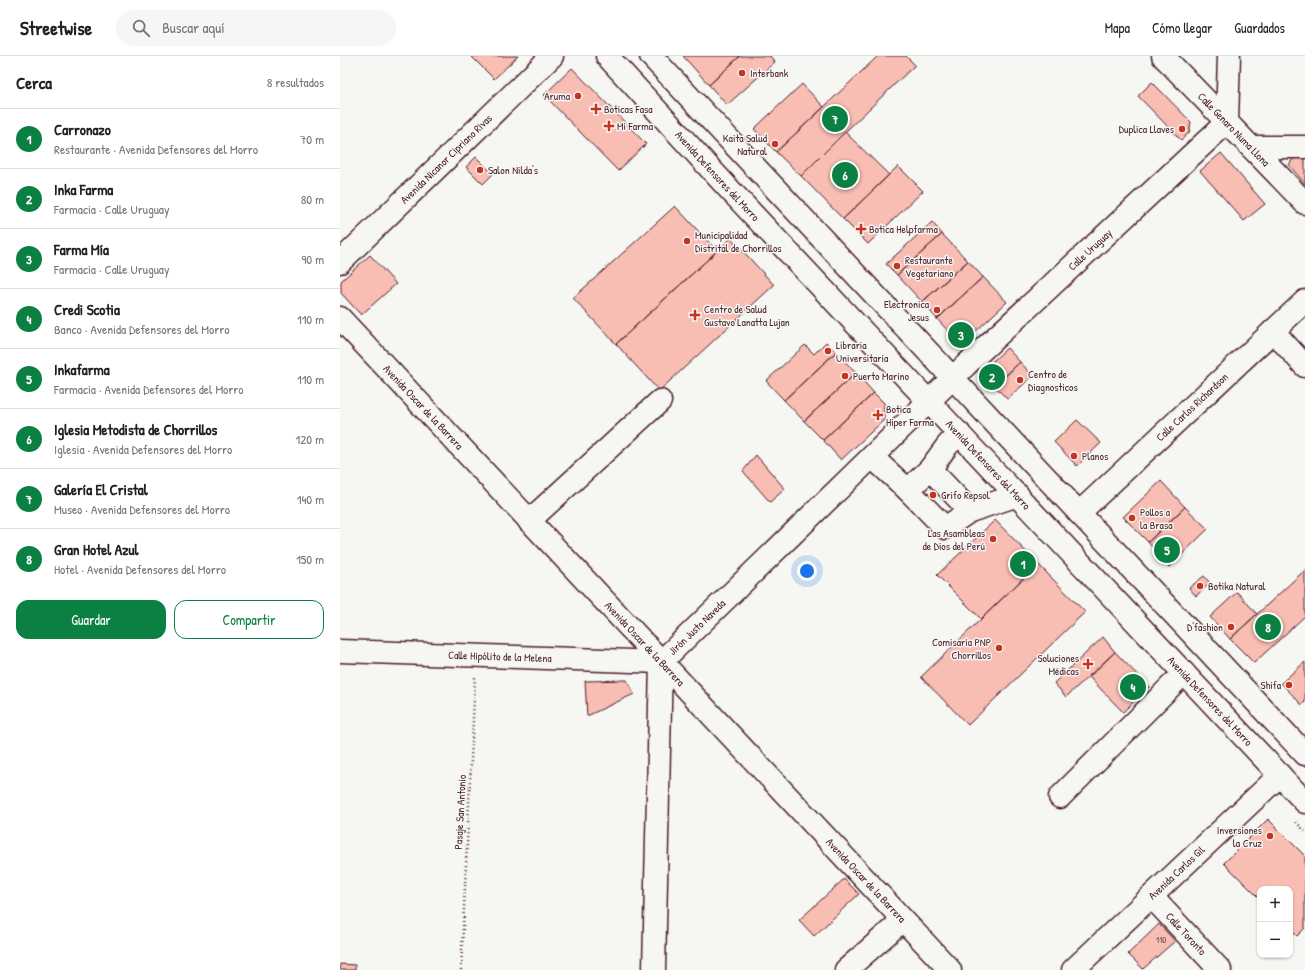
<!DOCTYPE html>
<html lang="es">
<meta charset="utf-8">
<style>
:root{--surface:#fff;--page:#f6f6f6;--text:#222;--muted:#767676;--line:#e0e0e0;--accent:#0b8043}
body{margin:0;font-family:"Patrick Hand",sans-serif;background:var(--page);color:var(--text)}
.controls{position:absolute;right:12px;bottom:12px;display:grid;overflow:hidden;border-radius:8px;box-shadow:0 1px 3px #0004}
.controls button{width:36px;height:36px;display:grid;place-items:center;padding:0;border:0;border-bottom:1px solid var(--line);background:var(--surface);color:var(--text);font:20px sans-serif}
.you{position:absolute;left:467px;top:515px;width:14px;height:14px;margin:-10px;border:3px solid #fff;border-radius:50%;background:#1a73e8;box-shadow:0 0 0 6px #1a73e833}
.badge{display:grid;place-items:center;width:26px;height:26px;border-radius:50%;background:var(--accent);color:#fff;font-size:13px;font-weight:700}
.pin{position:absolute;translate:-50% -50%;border:2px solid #fff;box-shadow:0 1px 4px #0006}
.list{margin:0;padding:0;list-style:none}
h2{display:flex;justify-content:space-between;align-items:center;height:52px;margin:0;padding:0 16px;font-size:17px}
h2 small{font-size:13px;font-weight:400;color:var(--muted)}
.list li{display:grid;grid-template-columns:26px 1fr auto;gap:12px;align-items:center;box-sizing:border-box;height:60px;padding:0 16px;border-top:1px solid var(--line)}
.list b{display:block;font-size:15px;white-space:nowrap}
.list p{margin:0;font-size:13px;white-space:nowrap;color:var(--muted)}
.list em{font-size:13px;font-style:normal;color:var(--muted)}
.actions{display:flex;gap:8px;padding:12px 16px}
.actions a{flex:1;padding:9px 0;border:1px solid var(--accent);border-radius:12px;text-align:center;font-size:14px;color:var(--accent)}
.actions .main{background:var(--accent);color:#fff}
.icon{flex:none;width:22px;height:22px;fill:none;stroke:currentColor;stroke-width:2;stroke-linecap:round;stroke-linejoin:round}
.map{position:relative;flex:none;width:965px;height:914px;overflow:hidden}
header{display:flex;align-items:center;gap:24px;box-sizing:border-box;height:56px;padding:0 20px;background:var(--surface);border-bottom:1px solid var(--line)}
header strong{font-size:19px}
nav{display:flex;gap:22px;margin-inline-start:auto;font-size:14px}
.search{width:280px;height:36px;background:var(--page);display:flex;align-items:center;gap:10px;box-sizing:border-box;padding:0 14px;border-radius:22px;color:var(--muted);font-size:15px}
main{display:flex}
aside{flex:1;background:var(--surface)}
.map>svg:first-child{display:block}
.building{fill:#f8bdb3;stroke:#4a1f2b}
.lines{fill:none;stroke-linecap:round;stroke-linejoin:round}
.minor-casing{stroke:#4a1f2b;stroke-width:25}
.major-casing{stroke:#4a1f2b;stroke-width:25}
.path{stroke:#4a1f2b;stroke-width:2.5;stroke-dasharray:1 3;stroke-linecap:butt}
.minor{stroke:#f6f6f2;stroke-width:22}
.major{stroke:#f6f6f2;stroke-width:22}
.poi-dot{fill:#c8321e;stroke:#f6f6f2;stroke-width:1.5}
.labels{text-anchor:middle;stroke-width:3;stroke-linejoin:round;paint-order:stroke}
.number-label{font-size:9px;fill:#76464d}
.poi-label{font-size:11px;fill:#4a1f2b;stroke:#f6f6f2;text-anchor:start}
.street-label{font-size:11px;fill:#4a1f2b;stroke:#f6f6f2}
</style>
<header>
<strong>Streetwise</strong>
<div class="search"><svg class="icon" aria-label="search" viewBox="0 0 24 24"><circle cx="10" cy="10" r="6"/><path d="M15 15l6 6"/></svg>Buscar aquí</div>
<nav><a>Mapa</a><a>Cómo llegar</a><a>Guardados</a></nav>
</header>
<main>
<aside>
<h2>Cerca<small>8 resultados</small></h2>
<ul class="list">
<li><span class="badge">1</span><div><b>Carronazo</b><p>Restaurante · Avenida Defensores del Morro</p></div><em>70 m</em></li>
<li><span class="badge">2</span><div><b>Inka Farma</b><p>Farmacia · Calle Uruguay</p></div><em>80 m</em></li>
<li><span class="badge">3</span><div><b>Farma Mía</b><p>Farmacia · Calle Uruguay</p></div><em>90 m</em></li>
<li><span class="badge">4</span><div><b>Credi Scotia</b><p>Banco · Avenida Defensores del Morro</p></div><em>110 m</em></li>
<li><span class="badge">5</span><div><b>Inkafarma</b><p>Farmacia · Avenida Defensores del Morro</p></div><em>110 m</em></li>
<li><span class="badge">6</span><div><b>Iglesia Metodista de Chorrillos</b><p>Iglesia · Avenida Defensores del Morro</p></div><em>120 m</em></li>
<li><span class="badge">7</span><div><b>Galería El Cristal</b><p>Museo · Avenida Defensores del Morro</p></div><em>140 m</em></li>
<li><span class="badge">8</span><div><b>Gran Hotel Azul</b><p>Hotel · Avenida Defensores del Morro</p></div><em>150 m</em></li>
</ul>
<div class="actions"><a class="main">Guardar</a><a>Compartir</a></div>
</aside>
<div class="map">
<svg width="965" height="914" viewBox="0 0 965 914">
<rect width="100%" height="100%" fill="#f6f6f2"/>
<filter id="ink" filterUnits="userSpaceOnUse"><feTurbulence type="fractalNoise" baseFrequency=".025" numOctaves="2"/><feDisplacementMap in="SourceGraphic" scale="8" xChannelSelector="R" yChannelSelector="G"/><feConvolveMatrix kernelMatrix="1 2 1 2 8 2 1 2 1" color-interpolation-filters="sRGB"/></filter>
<g filter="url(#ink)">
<path class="building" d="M131,0h47l-24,23z
M343,0h57l-31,29z
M400,0h30l5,6 -48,43 -18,-20z
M538,0h28l9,9 -70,67 -44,44 -25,-24z
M232,12l74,76 -28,27 -74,-76z
M812,26l39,40 -2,11 -8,7 -43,-44z
M462,28l22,23 -48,45 -22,-23z
M505,76l44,43 -46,44 -42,-43z
M881,97l44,51 -21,17 -44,-50z
M956,98h9v30l-16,-19z
M136,101l17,17 -10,10 -17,-17z
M558,110l25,25 -55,53 -25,-25z
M335,150l42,45 -101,93 -43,-46z
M592,166l10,12 -45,41 -11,-11z
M602,178l26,27 -46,41 -25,-27z
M391,182l43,47 -115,106 -43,-47z
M30,199l26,29 -35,31 -20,-22v-12z
M628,205l15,16 -46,42 -15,-17z
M643,221l24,25 -46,43 -24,-26z
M486,286l10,10 -52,48 -18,-19 39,-36 9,9z
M667,292l13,14 -25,24 -13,-15z
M496,296l20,21 -52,48 -20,-21z
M680,306l13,14 -26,23 -12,-13z
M516,317l18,20 -51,47 -19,-19z
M534,337l10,10v17l-43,40 -18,-20z
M737,364l24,23 -24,23 -23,-24z
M416,399l29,34 -15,13 -27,-31z
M821,425l24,26 -37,35 -25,-25z
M845,451l23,22 -39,38 -21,-25z
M655,464l43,44 -57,55 -44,-44z
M698,508l47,48 -117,113 -47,-48z
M965,514v46l-51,47 -24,-24z
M864,520l6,7 -14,13 -7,-8z
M897,536l20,22 -27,25 -20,-22z
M763,581l12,15 -49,45 -12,-14z
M775,596l34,35 -26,25 -34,-35z
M965,606v40l-3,3 -21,-22z
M287,624l7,14 -47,22 -2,-35z
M928,763l37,37v72l-8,8 -7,-7v-40h-30v10l-36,-36z
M504,823l15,15 -45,42 -15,-16z
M819,868l16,17 -32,28 -15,-15z
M0,908l15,1v5h-15z"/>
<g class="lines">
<g class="minor-casing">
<g id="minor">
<path id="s1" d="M823,0l142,147"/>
<path d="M911,91h54"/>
<path id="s2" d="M0,206l212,-206"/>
<path id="s3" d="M0,262l610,652"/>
<path d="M933,275l32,35"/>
<path d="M532,401l36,33 37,38 25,-17 48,-16"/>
<path d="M590,413l40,42"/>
<path d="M568,434l22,-21 17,-23 12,-13"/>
<path id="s4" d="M739,457l226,-212"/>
<path d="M189,465l131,-120"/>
<path id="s5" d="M0,595l321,11"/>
<path d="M720,741l124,-124"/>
<path id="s6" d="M812,841l68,73"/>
<path id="s7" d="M314,914l7,-308 305,-297 261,-243 2,-66"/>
<path d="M506,914l57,-50"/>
<path id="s8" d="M733,914l207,-195"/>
</g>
</g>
<g class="major-casing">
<g id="major">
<path id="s9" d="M267,0l122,133 576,613"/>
<path d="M311,0l654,698"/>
</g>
</g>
<path class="path" d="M956,766l9,9
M121,914l14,-293"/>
<use href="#minor" class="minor"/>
<use href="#major" class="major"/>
</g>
</g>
<g class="poi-dot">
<circle cx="402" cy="17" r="4"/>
<circle cx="238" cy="40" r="4"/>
<path d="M254 47h4v4h4v4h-4v4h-4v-4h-4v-4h4z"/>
<path d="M267 64h4v4h4v4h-4v4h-4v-4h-4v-4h4z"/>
<circle cx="842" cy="73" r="4"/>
<circle cx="435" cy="88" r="4"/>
<circle cx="140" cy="114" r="4"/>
<path d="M519 167h4v4h4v4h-4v4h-4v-4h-4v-4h4z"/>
<circle cx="347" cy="185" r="4"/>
<circle cx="557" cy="210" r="4"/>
<circle cx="597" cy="254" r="4"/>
<path d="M353 253h4v4h4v4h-4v4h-4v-4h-4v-4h4z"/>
<circle cx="488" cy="295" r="4"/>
<circle cx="505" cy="320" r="4"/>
<circle cx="680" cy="324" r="4"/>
<path d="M536 353h4v4h4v4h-4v4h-4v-4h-4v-4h4z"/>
<circle cx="734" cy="400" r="4"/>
<circle cx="593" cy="439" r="4"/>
<circle cx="792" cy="462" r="4"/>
<circle cx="653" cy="483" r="4"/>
<circle cx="860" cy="530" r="4"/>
<circle cx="891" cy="571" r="4"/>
<circle cx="659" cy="592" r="4"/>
<path d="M746 602h4v4h4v4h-4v4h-4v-4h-4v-4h4z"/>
<circle cx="949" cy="629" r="4"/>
<circle cx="930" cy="780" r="4"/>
</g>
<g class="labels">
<g class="number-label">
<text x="821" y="887">110</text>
</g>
<g class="poi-label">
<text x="410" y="21">Interbank</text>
<text x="230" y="44" text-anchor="end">Aruma</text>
<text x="264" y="57">Boticas Fasa</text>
<text x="277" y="74">Mi Farma</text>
<text x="834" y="77" text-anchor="end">Duplica Llaves</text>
<text x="427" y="86" text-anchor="end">Kaita Salud<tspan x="427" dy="13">Natural</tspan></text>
<text x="148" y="118">Salon Nilda's</text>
<text x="529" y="177">Botica Helpfarma</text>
<text x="355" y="183">Municipalidad<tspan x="355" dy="13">Distrital de Chorrillos</tspan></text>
<text x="565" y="208">Restaurante<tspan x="565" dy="13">Vegetariano</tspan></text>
<text x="589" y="252" text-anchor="end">Electronica<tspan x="589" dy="13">Jesus</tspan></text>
<text x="364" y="257">Centro de Salud<tspan x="364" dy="13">Gustavo Lanatta Lujan</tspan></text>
<text x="496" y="293">Libraria<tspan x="496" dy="13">Universitaria</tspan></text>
<text x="688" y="322">Centro de<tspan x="688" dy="13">Diagnosticos</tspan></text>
<text x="513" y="324">Puerto Marino</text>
<text x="546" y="357">Botica<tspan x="546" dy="13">Hiper Farma</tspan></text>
<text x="742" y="404">Planos</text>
<text x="601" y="443">Grifo Repsol</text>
<text x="800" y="460">Pollos a<tspan x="800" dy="13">la Brasa</tspan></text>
<text x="645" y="481" text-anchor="end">Las Asambleas<tspan x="645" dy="13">de Dios del Perú</tspan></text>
<text x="868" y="534">Botika Natural</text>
<text x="883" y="575" text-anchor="end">D'fashion</text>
<text x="651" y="590" text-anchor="end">Comisaría PNP<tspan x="651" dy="13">Chorrillos</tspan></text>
<text x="739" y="606" text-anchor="end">Soluciones<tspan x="739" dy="13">Médicas</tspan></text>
<text x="941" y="633" text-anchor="end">Shifa</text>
<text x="922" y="778" text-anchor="end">Inversiones<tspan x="922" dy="13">la Cruz</tspan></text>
</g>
<g class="street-label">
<text dy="4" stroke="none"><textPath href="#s1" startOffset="102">Calle Genaro Numa Llona</textPath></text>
<text dy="4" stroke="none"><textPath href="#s2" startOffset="148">Avenida Nicanor Cipriano Rivas</textPath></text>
<text dy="4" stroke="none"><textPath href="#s9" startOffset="163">Avenida Defensores del Morro</textPath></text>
<text dy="4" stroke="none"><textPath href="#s7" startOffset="903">Calle Uruguay</textPath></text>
<text dy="4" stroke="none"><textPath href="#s3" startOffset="122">Avenida Oscar de la Barrera</textPath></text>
<text dy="4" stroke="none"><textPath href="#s4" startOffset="155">Calle Carlos Richardson</textPath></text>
<text dy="4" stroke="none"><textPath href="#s9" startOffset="559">Avenida Defensores del Morro</textPath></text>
<text dy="4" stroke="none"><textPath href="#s7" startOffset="358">Jirón Justo Naveda</textPath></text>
<text dy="4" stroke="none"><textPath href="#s3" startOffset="446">Avenida Oscar de la Barrera</textPath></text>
<text dy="4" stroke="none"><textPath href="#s5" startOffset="160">Calle Hipólito de la Melena</textPath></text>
<text dy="4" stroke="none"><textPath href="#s9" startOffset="883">Avenida Defensores del Morro</textPath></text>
<text transform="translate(120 756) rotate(-87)" y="4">Pasaje San Antonio</text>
<text dy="4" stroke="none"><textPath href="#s8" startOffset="142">Avenida Carlos Gil</textPath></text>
<text dy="4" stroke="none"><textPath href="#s3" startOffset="770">Avenida Oscar de la Barrera</textPath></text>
<text dy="4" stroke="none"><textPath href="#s6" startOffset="50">Calle Toronto</textPath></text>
</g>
</g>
</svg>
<div class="controls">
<button>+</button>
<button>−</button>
</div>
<div class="you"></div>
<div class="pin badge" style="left:683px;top:508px">1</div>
<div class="pin badge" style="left:652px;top:321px">2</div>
<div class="pin badge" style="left:621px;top:279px">3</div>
<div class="pin badge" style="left:793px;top:631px">4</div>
<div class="pin badge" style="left:827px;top:494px">5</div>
<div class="pin badge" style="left:505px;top:119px">6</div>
<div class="pin badge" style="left:495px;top:63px">7</div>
<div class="pin badge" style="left:928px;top:571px">8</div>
</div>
</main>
